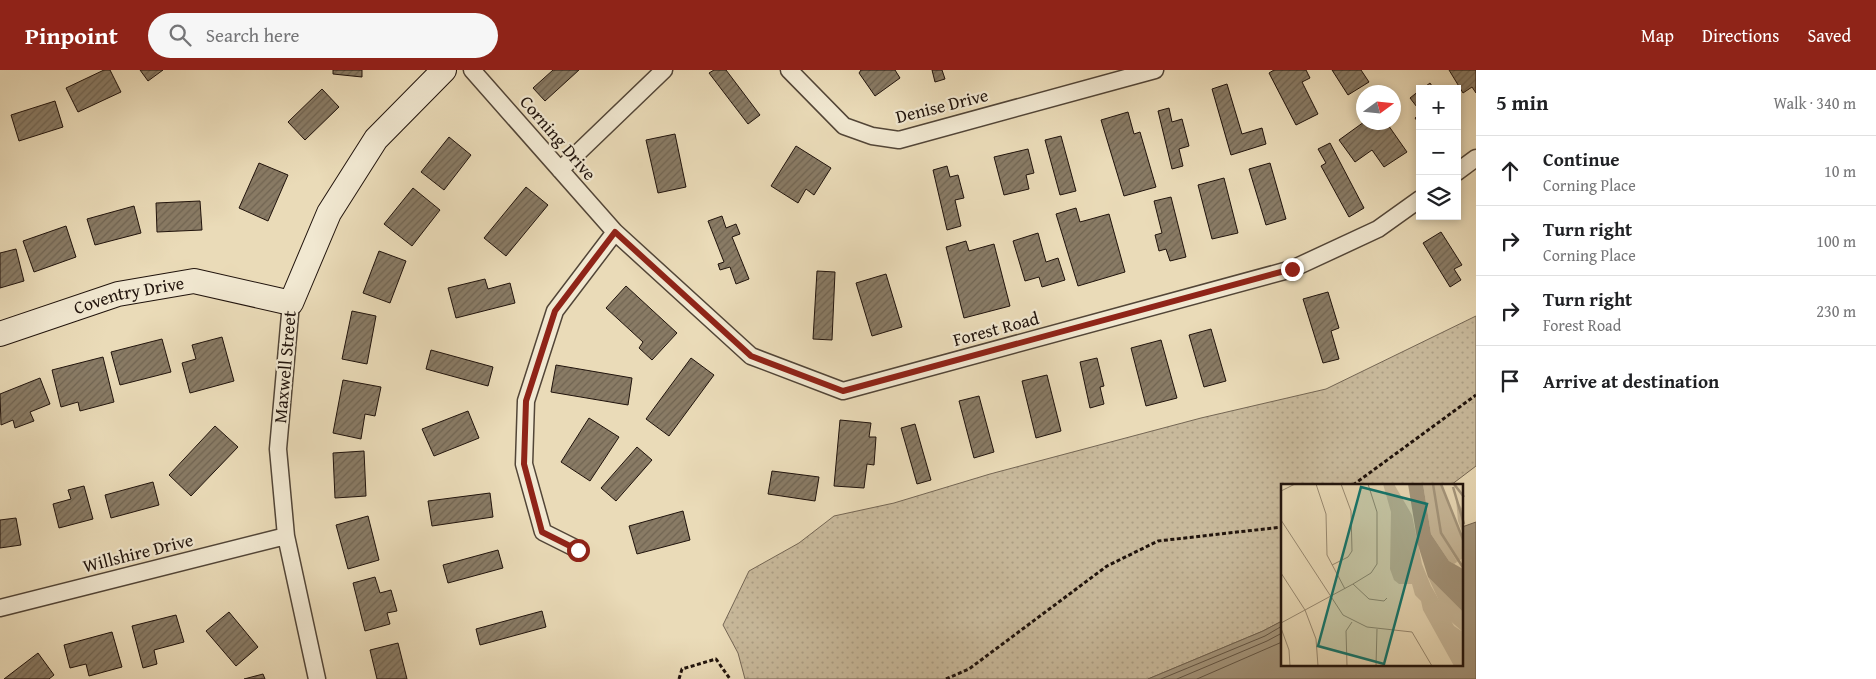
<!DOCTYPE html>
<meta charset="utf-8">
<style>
:root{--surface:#fff;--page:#f6f6f6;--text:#202124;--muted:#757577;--line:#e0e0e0;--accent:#8f2418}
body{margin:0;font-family:"Gentium Book Plus",serif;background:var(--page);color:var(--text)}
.controls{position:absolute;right:15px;top:15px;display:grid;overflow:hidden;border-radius:0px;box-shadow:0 2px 8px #0003}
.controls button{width:45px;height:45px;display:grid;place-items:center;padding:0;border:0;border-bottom:1px solid var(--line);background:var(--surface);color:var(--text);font:25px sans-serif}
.compass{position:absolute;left:1356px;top:15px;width:45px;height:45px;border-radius:50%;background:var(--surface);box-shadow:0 2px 8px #0003;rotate:75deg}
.stop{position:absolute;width:15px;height:15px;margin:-11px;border:4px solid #8f2418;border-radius:50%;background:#fff}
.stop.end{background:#8f2418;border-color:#fff;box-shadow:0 1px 5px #0008}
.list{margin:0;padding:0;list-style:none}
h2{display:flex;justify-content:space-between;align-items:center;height:65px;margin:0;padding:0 20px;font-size:21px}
h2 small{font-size:16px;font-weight:400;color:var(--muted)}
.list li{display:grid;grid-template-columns:32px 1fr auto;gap:15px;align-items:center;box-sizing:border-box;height:70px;padding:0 20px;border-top:1px solid var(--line)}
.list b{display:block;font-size:19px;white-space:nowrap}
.list p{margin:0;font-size:16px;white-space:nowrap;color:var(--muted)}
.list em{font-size:16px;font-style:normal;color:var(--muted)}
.icon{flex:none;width:28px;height:28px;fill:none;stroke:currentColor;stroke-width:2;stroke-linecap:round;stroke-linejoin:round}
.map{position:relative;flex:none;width:1476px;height:609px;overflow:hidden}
header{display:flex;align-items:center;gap:30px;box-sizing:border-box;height:70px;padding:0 25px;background:var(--accent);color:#fff}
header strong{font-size:24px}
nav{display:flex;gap:28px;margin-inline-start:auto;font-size:18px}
.search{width:350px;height:45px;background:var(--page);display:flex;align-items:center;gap:12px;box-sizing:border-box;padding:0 18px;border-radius:28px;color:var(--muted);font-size:19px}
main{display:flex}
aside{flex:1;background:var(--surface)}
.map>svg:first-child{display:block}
.grass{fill:url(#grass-dots);stroke:#746654}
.water{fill:#a5977e;stroke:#706250}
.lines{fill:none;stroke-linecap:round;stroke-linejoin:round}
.shore{stroke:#625545;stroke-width:1}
.building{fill:url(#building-hatch);stroke:#20130c}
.street-casing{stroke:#524537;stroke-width:19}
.secondary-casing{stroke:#20130c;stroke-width:26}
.path{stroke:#20130c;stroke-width:3;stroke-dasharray:4 2.5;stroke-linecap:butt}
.street{stroke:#f1e8d1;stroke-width:16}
.secondary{stroke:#f1e8d1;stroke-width:24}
.route{stroke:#8f2418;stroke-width:6}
.labels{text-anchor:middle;stroke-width:4.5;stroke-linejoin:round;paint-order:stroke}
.street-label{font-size:18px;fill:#20130c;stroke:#f1e8d1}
.inset-river{fill:none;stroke:#a5977e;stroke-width:2.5}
.inset-road{fill:none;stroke:#998b73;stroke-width:1}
.view{fill:#0f766e;fill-opacity:0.15;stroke:#0f766e;stroke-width:2.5}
.inset-edge{fill:none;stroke:#20130c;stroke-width:2.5}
</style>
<header>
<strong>Pinpoint</strong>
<div class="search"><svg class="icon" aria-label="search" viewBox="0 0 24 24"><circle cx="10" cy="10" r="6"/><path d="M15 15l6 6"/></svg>Search here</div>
<nav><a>Map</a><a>Directions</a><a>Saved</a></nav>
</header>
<main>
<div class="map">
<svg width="1476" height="609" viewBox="0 0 1476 609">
<defs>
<pattern id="grass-dots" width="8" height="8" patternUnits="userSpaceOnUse" patternTransform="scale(1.25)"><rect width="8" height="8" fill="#c8b99b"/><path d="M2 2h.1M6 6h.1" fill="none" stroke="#ac9e84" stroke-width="1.8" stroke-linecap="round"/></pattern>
<pattern id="building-hatch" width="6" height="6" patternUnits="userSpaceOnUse" patternTransform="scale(1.25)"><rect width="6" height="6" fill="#897b65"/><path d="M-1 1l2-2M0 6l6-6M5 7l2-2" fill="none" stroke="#706452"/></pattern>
</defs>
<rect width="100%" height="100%" fill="#eadbb8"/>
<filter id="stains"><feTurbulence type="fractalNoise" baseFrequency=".004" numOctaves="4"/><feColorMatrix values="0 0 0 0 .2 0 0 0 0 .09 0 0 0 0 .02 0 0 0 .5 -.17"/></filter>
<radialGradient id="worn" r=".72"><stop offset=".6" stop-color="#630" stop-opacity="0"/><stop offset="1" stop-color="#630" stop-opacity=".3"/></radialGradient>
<path class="grass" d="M1476,246v150l-25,19h-169v136l-19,10 -115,48h-403l-7,-26 -15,-28 26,-54 50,-28 35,-27 60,-13 96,-29 211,-56 125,-29z"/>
<path class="water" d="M1476,452v157h-328l115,-48 19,-10v44h180v-138z"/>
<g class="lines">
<path class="shore" d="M1161,609l104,-43 17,-10
M1177,609l90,-38 15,-8
M1197,609l85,-37"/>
</g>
<path class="building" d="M104,0h6l11,22 -43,20 -12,-24z
M140,0h23l-15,11z
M333,0h29v7l-29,-3z
M553,0h26l-34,31 -12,-13z
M714,0h12l34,45 -12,9 -39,-51z
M861,0h34l5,8 -25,18 -16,-23z
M932,0h10l3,9 -10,3z
M1274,0h32l4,8 -8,4 16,32 -22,11 -27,-52z
M1332,0h29l8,12 -21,13z
M1449,0h27v23l-4,-6 -9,6z
M1430,13l4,6h-12z
M1227,14l15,50 20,-6 4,16 -35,11 -19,-66z
M322,19l17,18 -34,33 -17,-18z
M1420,20v21l-10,-13z
M55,31l8,26 -44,14 -8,-26z
M1169,38l3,14 10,-3 7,27 -10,3 4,17 -11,3 -14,-58z
M1128,42l6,22 6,-2 16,55 -32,9 -23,-76z
M1420,44v11l-5,-7z
M1386,52l21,30 -23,15 -12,-17 -17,12 -16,-22 25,-18z
M675,64l11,53 -28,6 -12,-53z
M1061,66l15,55 -16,4 -15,-55z
M449,67l22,18 -27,35 -23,-18z
M1330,73l34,65 -15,9 -28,-51 5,-3 -8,-14z
M796,76l35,22 -17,27 -8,-6 -8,14 -27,-17z
M1028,79l6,24 -8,2 3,14 -25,6 -10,-38z
M259,93l29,12 -20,46 -29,-13z
M1270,93l16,56 -20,6 -17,-56z
M947,96l3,11 8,-2 6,23 -9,2 6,26 -14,4 -14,-60z
M1224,108l14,55 -26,6 -14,-54z
M526,117l22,18 -42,51 -22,-18z
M413,118l27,22 -28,36 -28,-22z
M1171,127l15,60 -16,4 -4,-12 -7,2 -4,-16 7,-2 -8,-32z
M200,131l2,29 -45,2 -1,-29z
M134,136l7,27 -46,12 -8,-26z
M1076,138l4,14 29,-8 16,58 -47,14 -22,-72z
M722,146l4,12 10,-4 4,10 -8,3 17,42 -13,5 -6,-17 -10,3 -2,-6 6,-2 -16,-41z
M66,156l10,31 -42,15 -11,-31z
M1441,162l21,33 -8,4 7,11 -11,7 -27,-44z
M1038,163l8,29 12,-4 7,22 -23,7 -3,-10 -14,4 -12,-40z
M966,171l3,10 25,-7 16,62 -46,12 -18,-71z
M16,179l8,32 -24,7v-35z
M379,181l27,10 -16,42 -27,-10z
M817,201l18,1 -3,68 -19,-1z
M886,204l16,53 -30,9 -16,-53z
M485,209l3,10 22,-6 5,20 -59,15 -8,-30z
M626,216l51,47 -25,27 -13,-12 4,-6 -37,-34z
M1328,222l11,36 -8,3 8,28 -16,4 -20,-64z
M352,241l24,5 -9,48 -25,-5z
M1211,259l15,52 -22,6 -15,-52z
M222,267l12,44 -44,12 -8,-30 14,-4 -4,-14z
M162,269l9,33 -51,13 -9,-33z
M1161,270l16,58 -31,8 -15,-58z
M431,280l62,17 -5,19 -62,-17z
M103,287l11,45 -34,9 -2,-9 -17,5 -9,-37z
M691,288l23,17 -45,61 -23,-17z
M1097,288l7,28 -4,1 4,17 -14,4 -10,-46z
M556,295l76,13 -4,27 -77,-13z
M1047,305l14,56 -25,7 -14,-57z
M40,308l10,26 -20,8 4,9 -19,7 -2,-8 -12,5 -1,-31z
M343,310l38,7 -6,29 -10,-2 -4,25 -28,-6z
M979,326l15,56 -20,6 -15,-57z
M468,341l11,27 -45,18 -12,-27z
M589,348l30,19 -29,44 -29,-19z
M840,350l31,3 -2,14h7l-2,28 -7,-1 -3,24 -30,-2z
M915,354l16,56 -14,4 -16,-56z
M215,356l23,21 -47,49 -22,-21z
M637,377l15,13 -36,41 -15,-13z
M364,381l2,45 -31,2 -2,-45z
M772,401l47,6 -4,24 -47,-7z
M153,412l6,23 -48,13 -6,-23z
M84,416l9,33 -34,9 -6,-24 18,-5 -3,-9z
M490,423l3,24 -61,9 -4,-25z
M683,441l7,29 -53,14 -8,-28z
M368,446l11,44 -31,9 -12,-44z
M16,448l5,27 -21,3v-28z
M498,480l5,18 -55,15 -5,-18z
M375,507l5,16 11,-3 6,21 -10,2 3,11 -25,7 -12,-48z
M542,541l4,16 -66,18 -4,-16z
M229,542l29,35 -22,19 -30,-35z
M176,545l8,27 -30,8 3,14 -14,4 -11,-42z
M112,562l10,35 -33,9 -3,-12 -16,4 -6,-23z
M398,573l9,36h-30l-7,-29z
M38,583l16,22 -5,4h-45z
M263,604l2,5h-21z"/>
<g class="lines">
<g class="street-casing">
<path id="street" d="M472,0l143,162 136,124 92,35 449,-122 86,-40 42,-30
M789,0l55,56 28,10 27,4 256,-70
M560,100l104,-100
M1457,102l19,-14
M291,233l-13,146 8,87 31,143
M579,480l-36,-18 -19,-68 2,-63 29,-90 60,-79
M0,538l286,-72"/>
</g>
<g class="secondary-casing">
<g id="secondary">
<path id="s1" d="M0,264l118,-40 76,-13 97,22 38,-90 47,-74 68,-69"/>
</g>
</g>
<path class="path" d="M1353,415l123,-90
M679,609l3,-10 34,-10 14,20
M946,609l23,-10 138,-103 51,-25 124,-14"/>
<use href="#street" class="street"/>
<use href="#secondary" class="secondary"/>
</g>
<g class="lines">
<path class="route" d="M578,480l-36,-18 -18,-68 2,-63 29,-90 60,-79 136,124 92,35 449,-122"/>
</g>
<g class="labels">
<g class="street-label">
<text transform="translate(942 36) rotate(-14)" y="6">Denise Drive</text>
<text transform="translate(558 68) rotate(49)" y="6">Corning Drive</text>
<text dy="6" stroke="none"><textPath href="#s1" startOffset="135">Coventry Drive</textPath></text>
<text transform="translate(996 259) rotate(-15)" y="6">Forest Road</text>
<text transform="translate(285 297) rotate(-85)" y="6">Maxwell Street</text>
<text transform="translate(138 483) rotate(-14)" y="6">Willshire Drive</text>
</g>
</g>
<g transform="translate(1281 414)">
<rect width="182" height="182" fill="#eadbb8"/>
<path d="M102,0h11l18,31 10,49 9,22 23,40 9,6v34h-9l-31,-56 -2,-9 -6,-6 -3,-11h-13l-5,-4 -4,-11 1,-57z" fill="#c8b99b"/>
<path d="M152,0h8l22,58v16l-6,4 -16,-29zM175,15l7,11v24l-5,-13z" fill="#c8b99b"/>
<path d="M142,0h10l8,49 16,29 -3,2 -5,-3 -18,-27zM147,93l35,35v20l-16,-14z" fill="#c8b99b"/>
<path d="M127,0h15l8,50 18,27 14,8v43l-35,-35 -10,-32z" fill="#a5977e"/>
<path class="inset-river" d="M152,0l8,49 23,36M160,0l23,58M173,0l10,13M172,3l11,37"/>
<path class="inset-road" d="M35,0l10,30 1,41 18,34M0,7l14,-7M0,36l62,95 24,12 45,5 20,34M51,81l16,-8 4,-6 -1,-40 -10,-27M0,89l24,37 11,29 2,27M72,100l16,15 15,2 3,-3M0,139l72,-39 18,-11 6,-9v-52l-9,-28M0,144l8,22 1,16M66,182l-1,-35 6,-9M95,182l1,-37"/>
<path class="view" d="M80,3l66,17 -43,160 -66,-18z"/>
<rect width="182" height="182" class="inset-edge"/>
</g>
<rect width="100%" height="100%" filter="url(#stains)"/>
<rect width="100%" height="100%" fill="url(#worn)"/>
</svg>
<div class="controls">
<button>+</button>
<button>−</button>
<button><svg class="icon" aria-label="layers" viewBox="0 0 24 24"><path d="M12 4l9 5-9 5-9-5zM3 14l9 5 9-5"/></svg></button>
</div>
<svg class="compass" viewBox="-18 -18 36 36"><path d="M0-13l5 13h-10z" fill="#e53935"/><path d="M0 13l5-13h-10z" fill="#757577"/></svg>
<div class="stop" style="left:578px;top:480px"></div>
<div class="stop end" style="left:1292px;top:199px"></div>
</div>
<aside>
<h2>5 min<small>Walk · 340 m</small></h2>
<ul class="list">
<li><svg class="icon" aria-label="ahead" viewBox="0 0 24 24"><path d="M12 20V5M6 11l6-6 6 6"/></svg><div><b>Continue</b><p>Corning Place</p></div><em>10 m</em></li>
<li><svg class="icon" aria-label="right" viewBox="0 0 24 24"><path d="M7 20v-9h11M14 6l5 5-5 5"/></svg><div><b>Turn right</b><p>Corning Place</p></div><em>100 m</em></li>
<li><svg class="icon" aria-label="right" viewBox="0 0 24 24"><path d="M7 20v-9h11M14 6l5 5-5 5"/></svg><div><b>Turn right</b><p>Forest Road</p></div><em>230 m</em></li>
<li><svg class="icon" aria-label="arrive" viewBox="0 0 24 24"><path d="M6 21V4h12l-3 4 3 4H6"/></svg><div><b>Arrive at destination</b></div></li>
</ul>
</aside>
</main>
